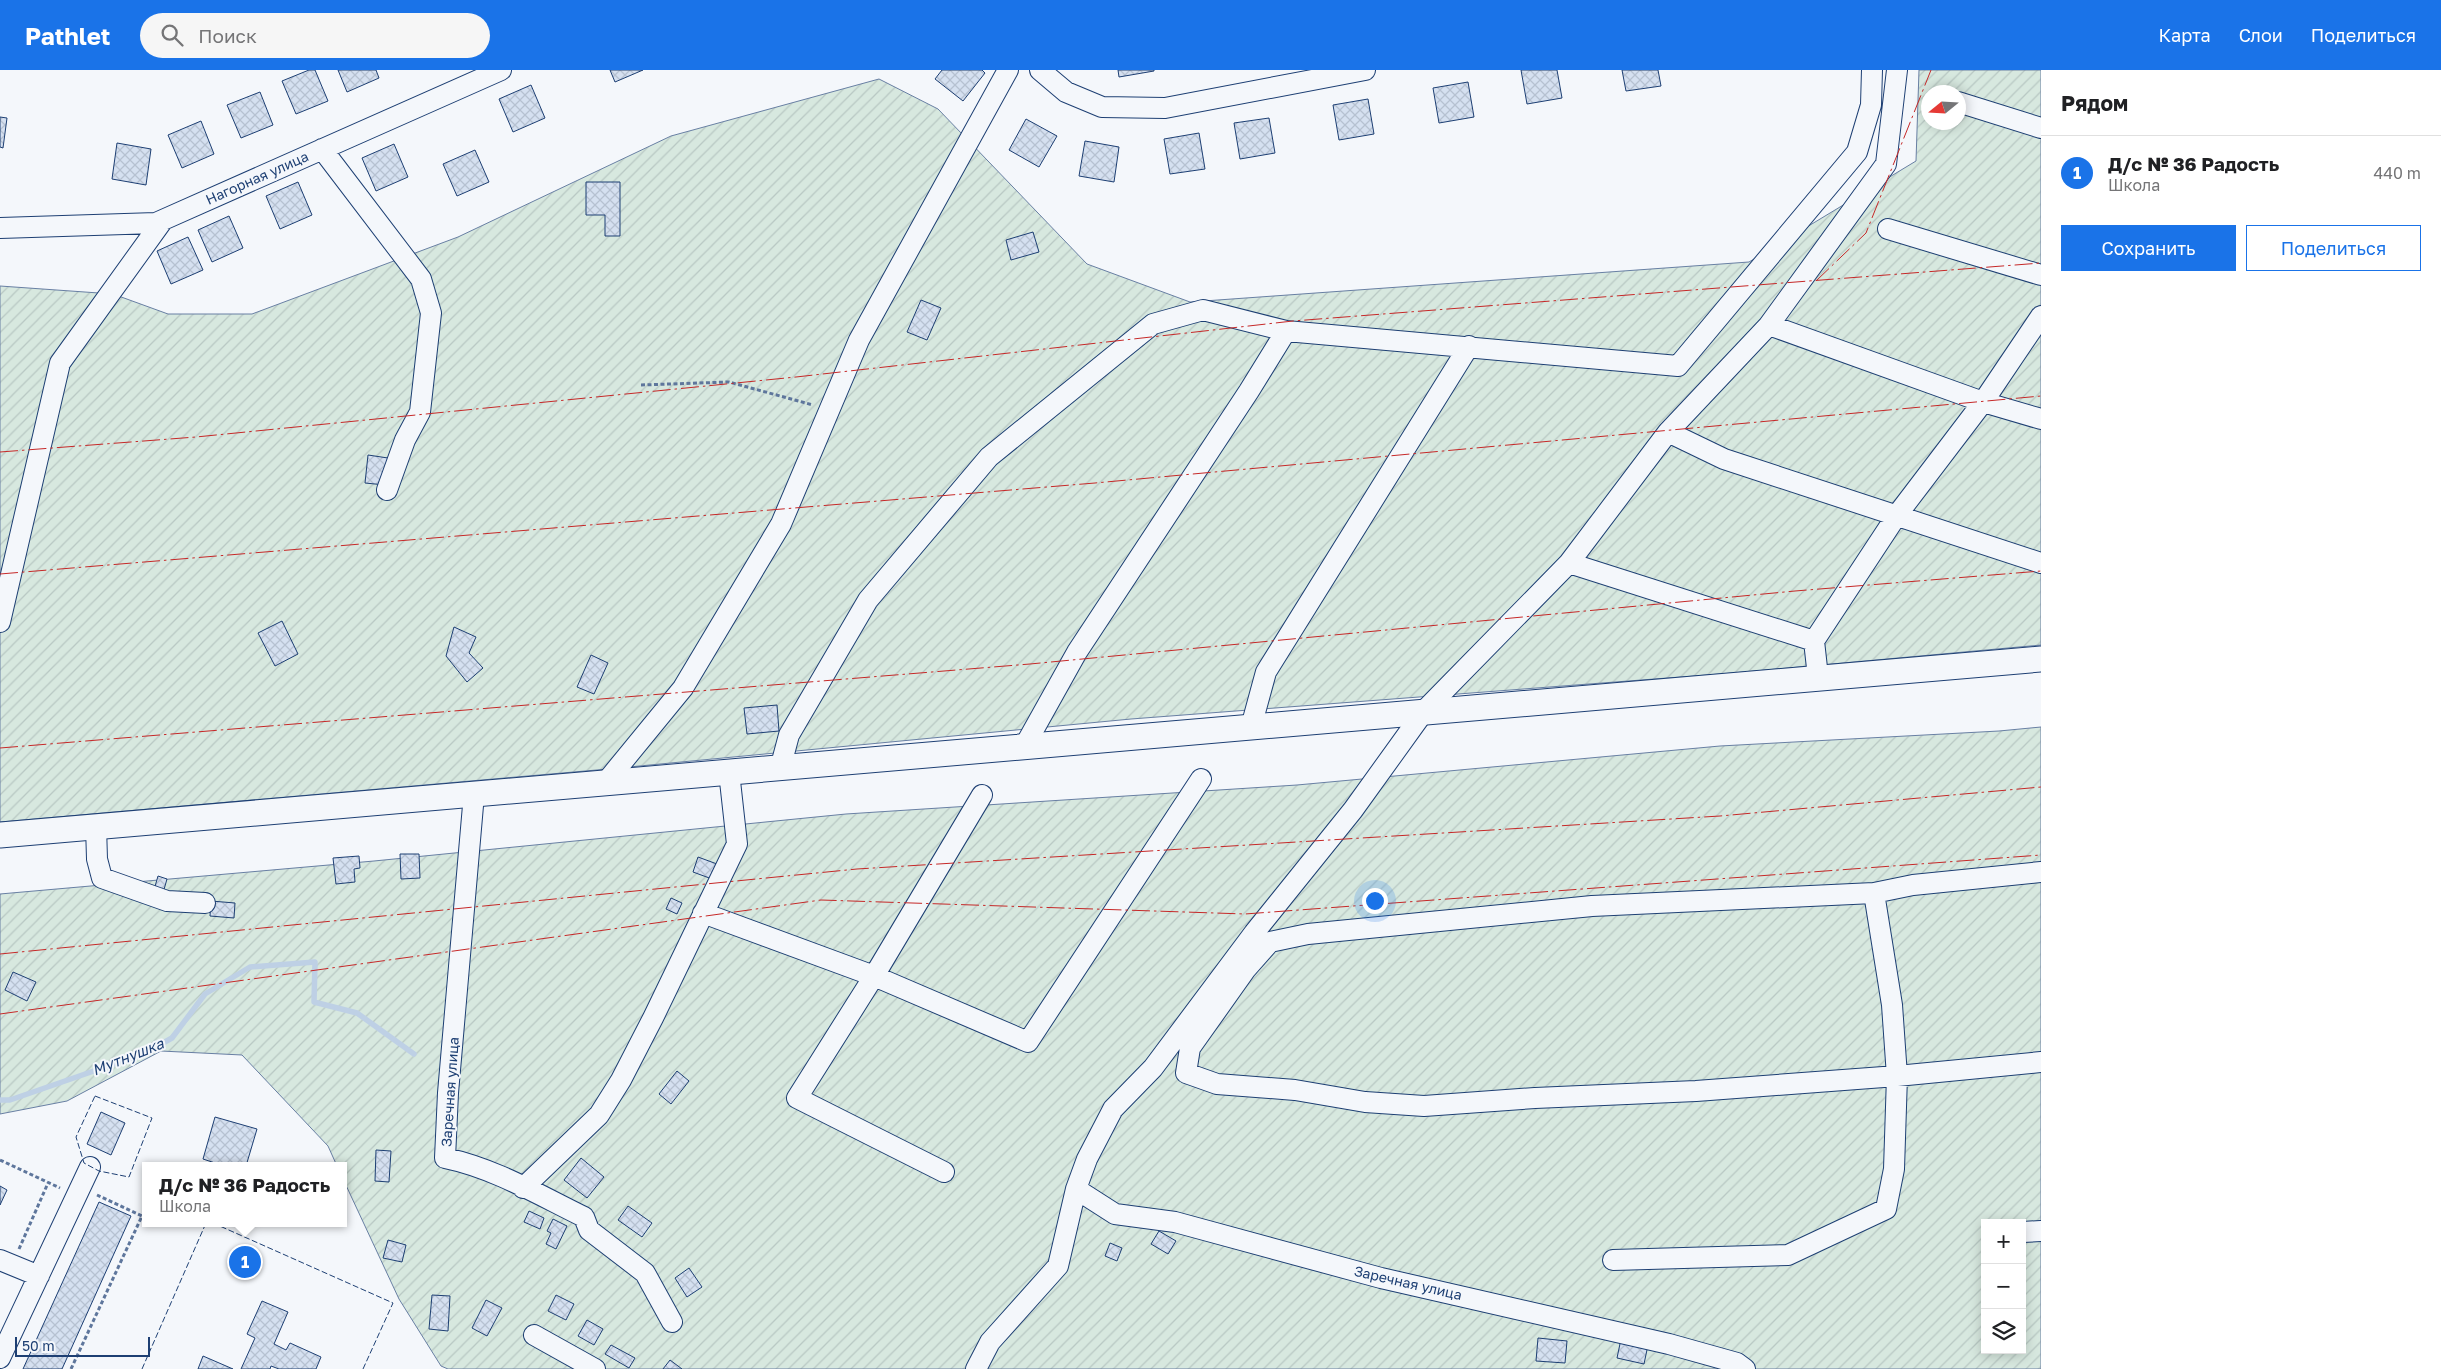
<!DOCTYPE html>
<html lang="ru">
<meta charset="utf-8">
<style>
:root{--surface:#fff;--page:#f6f6f6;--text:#202124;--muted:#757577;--line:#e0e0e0;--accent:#1a73e8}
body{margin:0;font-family:"Golos Text",sans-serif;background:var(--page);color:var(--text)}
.controls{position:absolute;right:15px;bottom:15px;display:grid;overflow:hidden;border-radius:0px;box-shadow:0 2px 12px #0003}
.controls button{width:45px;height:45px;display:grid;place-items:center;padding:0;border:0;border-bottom:1px solid var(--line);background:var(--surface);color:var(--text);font:25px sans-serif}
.compass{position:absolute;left:1921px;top:15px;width:45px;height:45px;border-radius:50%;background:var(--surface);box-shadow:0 2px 12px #0003;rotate:252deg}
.scale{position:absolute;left:15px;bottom:12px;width:135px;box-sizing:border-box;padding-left:5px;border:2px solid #1d3f73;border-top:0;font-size:14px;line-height:18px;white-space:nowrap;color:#1d3f73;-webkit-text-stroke:4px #f4f7fb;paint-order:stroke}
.you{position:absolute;left:1374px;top:830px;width:18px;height:18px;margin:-12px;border:4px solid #fff;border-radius:50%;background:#1a73e8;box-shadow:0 0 0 8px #1a73e833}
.badge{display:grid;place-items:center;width:32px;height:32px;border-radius:50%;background:var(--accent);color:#fff;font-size:16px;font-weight:700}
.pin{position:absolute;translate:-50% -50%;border:2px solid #fff;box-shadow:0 1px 5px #0006}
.popup{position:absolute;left:142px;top:1092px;width:205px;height:65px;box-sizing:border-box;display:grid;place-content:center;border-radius:0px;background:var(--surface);filter:drop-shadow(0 1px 4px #0005);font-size:16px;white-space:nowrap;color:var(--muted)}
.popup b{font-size:19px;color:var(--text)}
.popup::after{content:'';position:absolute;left:50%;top:100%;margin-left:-10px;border:10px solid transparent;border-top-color:var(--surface)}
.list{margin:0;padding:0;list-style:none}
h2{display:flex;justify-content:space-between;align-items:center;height:65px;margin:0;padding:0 20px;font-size:21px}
h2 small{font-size:16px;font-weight:400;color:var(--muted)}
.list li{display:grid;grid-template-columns:32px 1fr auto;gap:15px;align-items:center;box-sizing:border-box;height:75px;padding:0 20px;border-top:1px solid var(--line)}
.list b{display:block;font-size:19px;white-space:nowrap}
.list p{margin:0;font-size:16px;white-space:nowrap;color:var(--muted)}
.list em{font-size:16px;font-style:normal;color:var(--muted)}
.actions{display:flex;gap:10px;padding:15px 20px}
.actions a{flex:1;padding:11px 0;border:1px solid var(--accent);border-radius:0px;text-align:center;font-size:18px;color:var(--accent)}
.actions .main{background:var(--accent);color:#fff}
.icon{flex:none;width:28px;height:28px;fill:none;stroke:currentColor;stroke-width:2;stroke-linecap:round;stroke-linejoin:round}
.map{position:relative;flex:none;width:2041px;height:1299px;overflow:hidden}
header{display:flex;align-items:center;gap:30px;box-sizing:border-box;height:70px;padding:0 25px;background:var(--accent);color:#fff}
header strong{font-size:24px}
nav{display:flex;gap:28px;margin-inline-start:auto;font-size:18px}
.search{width:350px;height:45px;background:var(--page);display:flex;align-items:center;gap:12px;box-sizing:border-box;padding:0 18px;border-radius:28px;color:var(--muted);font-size:19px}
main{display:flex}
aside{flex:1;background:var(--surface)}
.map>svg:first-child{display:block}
.garden{fill:url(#garden-furrows);stroke:#687fa3;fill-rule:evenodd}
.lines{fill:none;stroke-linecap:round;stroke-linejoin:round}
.stream{stroke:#bed0e5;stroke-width:5.5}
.building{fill:url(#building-cross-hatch);stroke:#1d3f73}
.minor-casing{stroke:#1d3f73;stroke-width:22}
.major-casing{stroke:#1d3f73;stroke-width:27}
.path{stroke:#5e769c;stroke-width:3;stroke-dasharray:4 2.5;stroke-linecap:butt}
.minor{stroke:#f4f7fb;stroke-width:20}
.major{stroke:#f4f7fb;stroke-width:25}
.fence{stroke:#1d3f73;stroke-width:1;stroke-dasharray:6 2.5;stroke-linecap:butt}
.power{stroke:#c62828;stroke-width:1;stroke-dasharray:18 4 2.5 4;stroke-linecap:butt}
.labels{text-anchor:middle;stroke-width:4;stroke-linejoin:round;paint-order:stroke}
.street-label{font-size:14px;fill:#1d3f73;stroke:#f4f7fb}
.water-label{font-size:15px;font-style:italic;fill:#1d3f73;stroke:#f4f7fb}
</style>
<header>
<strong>Pathlet</strong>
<div class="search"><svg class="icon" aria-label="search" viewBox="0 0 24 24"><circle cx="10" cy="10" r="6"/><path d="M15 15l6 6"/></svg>Поиск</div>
<nav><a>Карта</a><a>Слои</a><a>Поделиться</a></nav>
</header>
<main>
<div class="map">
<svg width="2041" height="1299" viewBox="0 0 2041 1299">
<defs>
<pattern id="garden-furrows" width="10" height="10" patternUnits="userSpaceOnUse" patternTransform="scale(1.25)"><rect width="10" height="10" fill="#d7e8df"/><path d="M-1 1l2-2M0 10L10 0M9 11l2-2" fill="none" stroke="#b8c8c3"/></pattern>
<pattern id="building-cross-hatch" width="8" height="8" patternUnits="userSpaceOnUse" patternTransform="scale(1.25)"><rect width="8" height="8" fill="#d5e0f0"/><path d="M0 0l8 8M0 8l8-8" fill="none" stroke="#b6c1d1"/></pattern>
</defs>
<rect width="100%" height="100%" fill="#f4f7fb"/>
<path class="garden" d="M1919,0h122v575l-308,28 -602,46 -523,50 -608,53v-536l113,8 55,20h84l206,-77 213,-101 208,-57 59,30 149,155 103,38 559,-40 167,-101zM1928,22h30v30h-30z
M2041,657v642h-1593l-7,-3 -42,-67 -55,-118v-15h-7l-9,-20 -86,-91 -81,-4 -94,50 -67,13v-220l374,-33 472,-47 451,-29 423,-39 279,-15zM1985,1153h37v127h-37z"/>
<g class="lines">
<path class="stream" d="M0,1030h10l133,-46 29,-16 33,-44 45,-27 65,-5 -1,40 43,11 57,41"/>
</g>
<path class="building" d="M309,0h6l13,31 -32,13 -14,-33z
M338,0h38l3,8 -32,14z
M610,0h33l-28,12z
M942,0h40l3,3 -22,28 -28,-22z
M1118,0h36v1l-35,6z
M1521,0h36l5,28 -35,6z
M1622,0h36l3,16 -35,5z
M1468,12l6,35 -35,6 -6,-35z
M531,15l14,33 -32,14 -14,-33z
M260,22l13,33 -32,13 -14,-33z
M1368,29l6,35 -35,6 -6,-35z
M0,47l7,1 -4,30 -3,-1z
M1269,48l6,35 -35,6 -6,-36z
M1026,49l31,17 -18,31 -30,-17z
M201,51l13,33 -32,14 -14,-33z
M1199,63l6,36 -35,5 -6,-35z
M1085,71l34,6 -5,35 -35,-6z
M117,73l34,6 -5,36 -34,-6z
M394,74l14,33 -32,14 -14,-33z
M475,80l14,32 -32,14 -14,-32z
M298,112l14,33 -32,14 -14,-33z
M586,112h34v54h-15v-21h-19z
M229,146l14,32 -31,14 -14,-32z
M1033,162l6,20 -28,8 -5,-20z
M188,167l15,33 -32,14 -14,-33z
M921,230l20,8 -14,32 -20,-8z
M368,385l20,3 -3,27 -20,-2z
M282,551l16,33 -23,12 -17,-33z
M454,557l22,10 -7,16 14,15 -16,14 -21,-26z
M591,585l17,8 -14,31 -17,-7z
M777,635l2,26 -32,3 -3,-26z
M400,784h19l1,24 -19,1z
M359,786l1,12 -6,1 1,13 -19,2 -3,-26z
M698,787l19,7 -5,15 -19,-7z
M158,806l9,3 -4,14 -9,-3z
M671,828l11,5 -5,11 -11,-5z
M211,831l24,2 -1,15 -24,-2z
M13,902l23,10 -9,19 -22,-11z
M677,1001l12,10 -18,23 -12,-10z
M101,1042l24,11 -14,32 -24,-11z
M215,1047l42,12 -11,37h-22l-21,-7z
M376,1080l15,1 -2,31 -14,-1z
M581,1088l23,19 -17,21 -23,-18z
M0,1116l7,4 -7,15z
M99,1132l32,14 -69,153h-39z
M628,1136l24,17 -10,14 -24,-17z
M529,1141l15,7 -4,11 -16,-7z
M553,1149l14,7 -11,23 -10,-5 5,-11 -4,-2z
M1159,1161l17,10 -8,13 -17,-10z
M388,1170l18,5 -4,17 -19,-4z
M1110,1173l12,5 -5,13 -12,-5z
M689,1198l13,19 -15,10 -12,-19z
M432,1225l18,1 -2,35 -19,-2z
M556,1225l18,9 -8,16 -18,-9z
M486,1230l16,8 -15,28 -15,-8z
M262,1231l26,11 -14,32 12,6 4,-7 31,14 -5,12h-37l-8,-3 -1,3h-29l14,-31 -8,-4z
M587,1250l16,9 -9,16 -16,-9z
M1538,1268l29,3 -2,22 -29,-2z
M1621,1269l27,6 -4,19 -27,-6z
M611,1275l24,13 -6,10 -24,-14z
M203,1286l30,13h-35z
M670,1290l12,9h-19z"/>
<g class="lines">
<g class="minor-casing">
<path id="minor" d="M1040,0l26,22 36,15 63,1 200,-38
M1958,32l83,26
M322,79l99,130 10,34 -11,99 -15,28 -18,50
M0,158l156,-5 345,-153
M1888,159l153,46
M1769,255l214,77 58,17
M1668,362l56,27 317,104
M1569,493l245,78
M0,552l60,-259 103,-143
M1818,607l-4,-36 83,-126 86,-113 58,-86
M1251,657l15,-55 203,-326
M1024,677l53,-95 172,-261 37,-60
M781,695l8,-30 79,-135 121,-143 164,-133 50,-14 83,21 392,35 179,-214 14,-47 1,-35
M606,712l77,-94 98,-164 78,-184 149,-270
M474,724l-26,299 -3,65c49,10 94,37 139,59l5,13 56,43 27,49
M96,756l1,33 5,19 65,23 38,2
M2041,802l-128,13 -39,8 -282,13 -284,28 -38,8 -24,27 -56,79 -4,25 31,11 78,6 70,12 59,4 111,-8 161,-7 201,-15 144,-14
M703,843l171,63 154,66 173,-263
M944,1102l-147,-74 77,-122 108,-181
M523,1118l76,-73 22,-35 32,-62 84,-174 -8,-72
M1076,1119l39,25 60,8 206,56 288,66 68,19 8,6
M2022,1162l19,-1
M0,1190l39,16
M1613,1190l175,-5 98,-46 8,-40 3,-93 -5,-71 -18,-112
M534,1265l61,34
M0,1288l90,-191
M976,1299l14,-27 68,-76 18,-77 11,-30 26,-50 40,-41 101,-135 99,-123 72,-100 144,-147 99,-131 101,-107 117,-161 11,-94"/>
</g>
<g class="major-casing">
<path id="major" d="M0,765c680,-59 1360,-119 2041,-176"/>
</g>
<path class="path" d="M641,315l88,-3 84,23
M0,1090l60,28
M19,1179l29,-66
M71,1299l71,-153 -45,-21"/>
<use href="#minor" class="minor"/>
<use href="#major" class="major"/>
<path class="fence" d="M95,1026l57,22 -23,59 -30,-6 -15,-8 -8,-26z
M213,1153l180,80 -30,66
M142,1299l64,-146"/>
<path class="power" d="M1816,211l50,-48 65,-163
M0,382l196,-15 600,-60 497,-56 748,-58
M0,504l1095,-91 946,-87
M0,678l1030,-84 765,-73 246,-20
M0,884l857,-85 863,-53 321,-29
M0,944l821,-114 424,14 796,-59"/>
</g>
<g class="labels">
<g class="street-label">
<text transform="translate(257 108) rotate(-24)" y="5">Нагорная улица</text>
<text transform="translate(450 1022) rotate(-86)" y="5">Заречная улица</text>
<text transform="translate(1408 1213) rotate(13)" y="5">Заречная улица</text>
</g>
<g class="water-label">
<text transform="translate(128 987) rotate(-22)" y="5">Мутнушка</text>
</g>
</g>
</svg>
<div class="controls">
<button>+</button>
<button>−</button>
<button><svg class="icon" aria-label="layers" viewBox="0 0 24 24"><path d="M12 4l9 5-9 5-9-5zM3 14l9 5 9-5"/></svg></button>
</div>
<svg class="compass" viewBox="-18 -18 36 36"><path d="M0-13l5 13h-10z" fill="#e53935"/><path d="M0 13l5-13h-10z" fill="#757577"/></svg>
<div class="scale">50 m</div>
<div class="you"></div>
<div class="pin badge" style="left:245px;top:1192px">1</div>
<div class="popup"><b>Д/с № 36 Радость</b>Школа</div>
</div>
<aside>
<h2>Рядом<small></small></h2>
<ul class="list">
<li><span class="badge">1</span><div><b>Д/с № 36 Радость</b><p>Школа</p></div><em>440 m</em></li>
</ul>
<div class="actions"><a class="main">Сохранить</a><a>Поделиться</a></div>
</aside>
</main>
